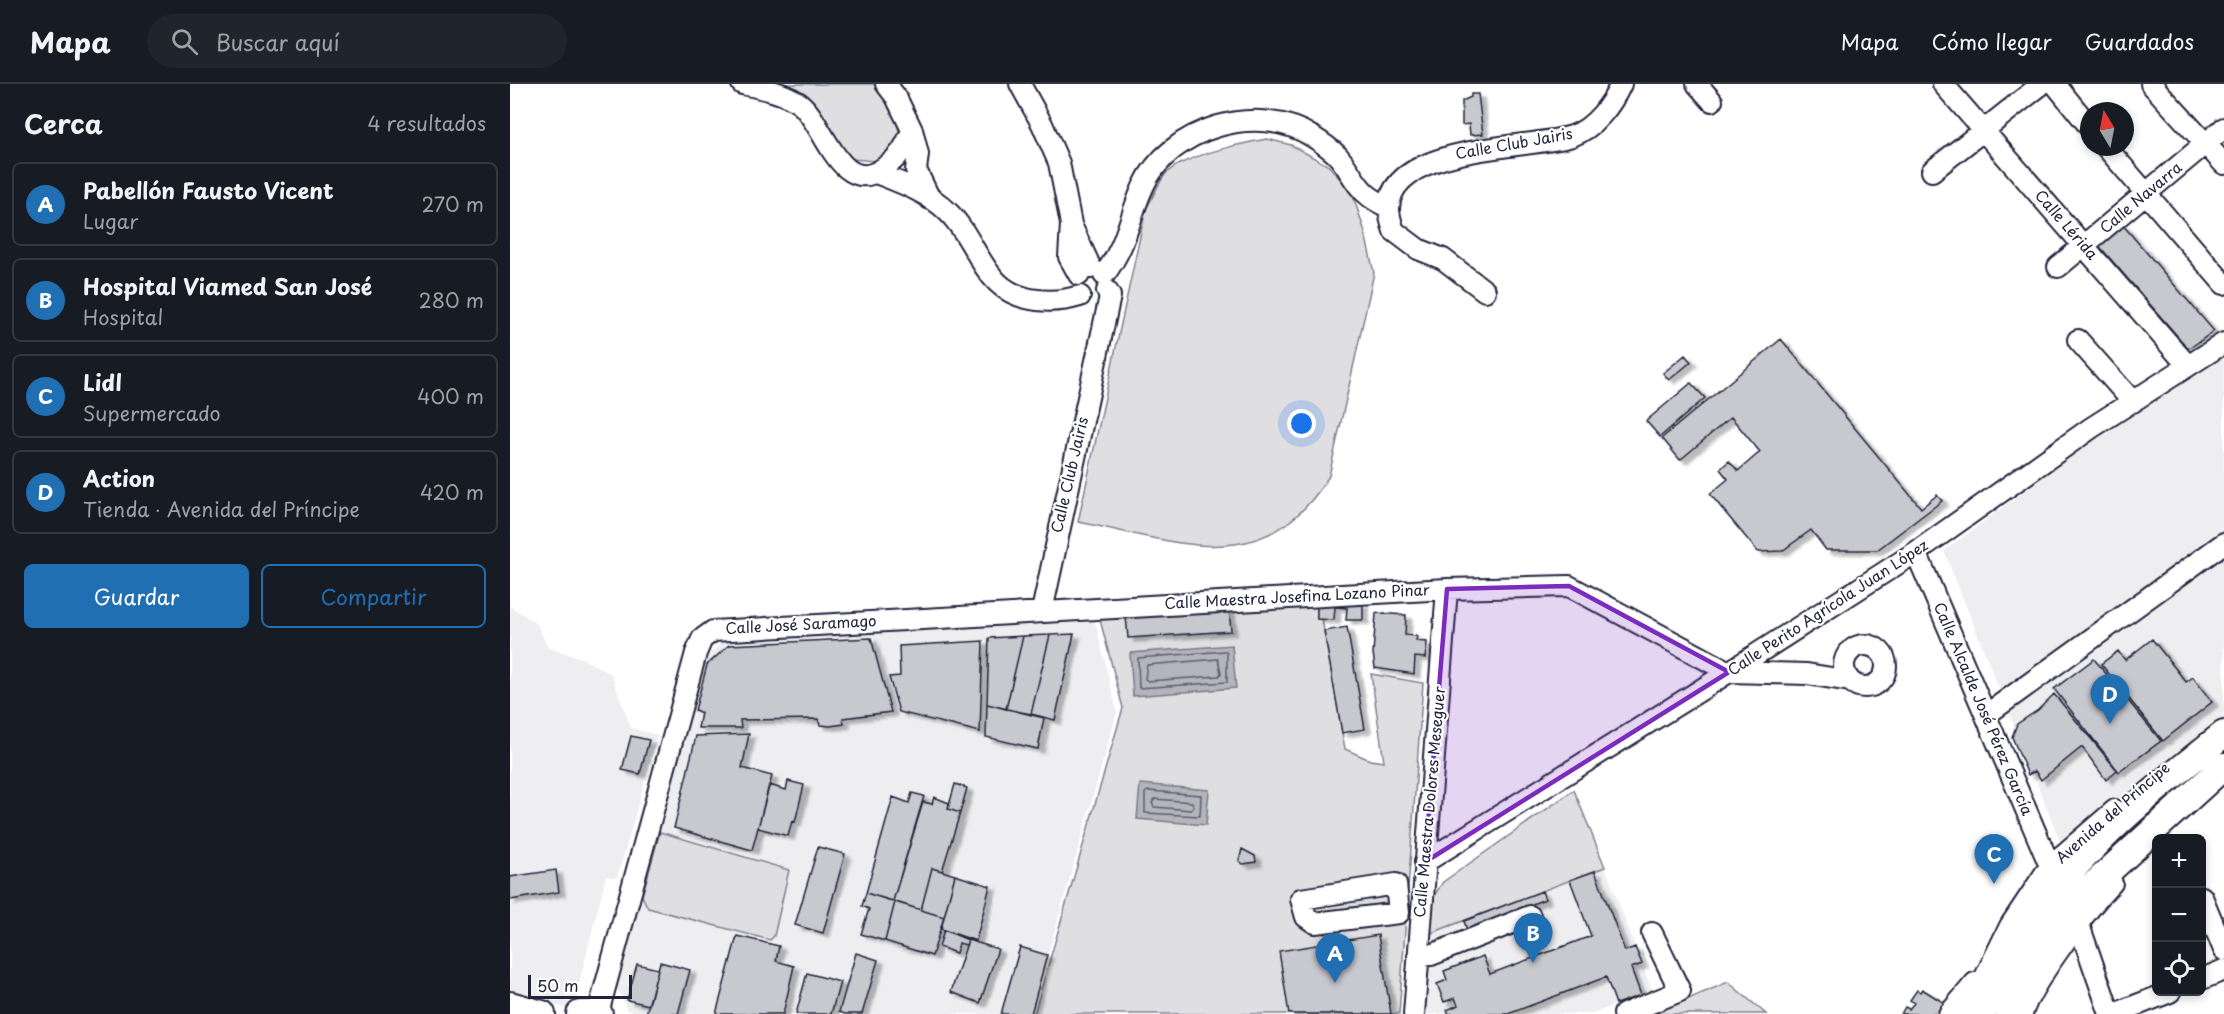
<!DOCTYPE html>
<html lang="es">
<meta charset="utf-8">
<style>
:root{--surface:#171b24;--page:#20242c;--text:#f1f3f6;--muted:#9ea1a6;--line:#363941;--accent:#1f6fb2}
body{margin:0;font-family:"Playpen Sans",sans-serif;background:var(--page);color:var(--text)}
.controls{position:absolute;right:18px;bottom:18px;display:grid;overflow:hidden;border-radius:9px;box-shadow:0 3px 9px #0003}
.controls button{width:54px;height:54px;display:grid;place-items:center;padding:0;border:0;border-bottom:2px solid var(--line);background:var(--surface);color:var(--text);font:30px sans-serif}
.compass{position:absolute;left:1570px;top:18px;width:54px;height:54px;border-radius:50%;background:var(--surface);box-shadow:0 3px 9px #0003;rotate:350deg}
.scale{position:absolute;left:18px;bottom:15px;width:104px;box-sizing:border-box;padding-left:6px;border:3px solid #22223b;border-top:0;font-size:16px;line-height:21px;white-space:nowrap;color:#22223b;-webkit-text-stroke:4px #fff;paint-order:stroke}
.you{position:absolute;left:792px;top:340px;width:21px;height:21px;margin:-15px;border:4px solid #fff;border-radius:50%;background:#1a73e8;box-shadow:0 0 0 9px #1a73e833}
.badge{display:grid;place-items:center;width:39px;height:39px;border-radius:50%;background:var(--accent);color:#fff;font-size:20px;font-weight:700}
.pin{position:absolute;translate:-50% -50px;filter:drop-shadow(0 2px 3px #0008)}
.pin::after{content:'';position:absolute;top:32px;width:21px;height:18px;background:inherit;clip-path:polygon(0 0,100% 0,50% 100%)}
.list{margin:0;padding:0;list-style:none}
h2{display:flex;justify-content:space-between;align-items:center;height:78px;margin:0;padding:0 24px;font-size:26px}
h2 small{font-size:20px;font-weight:400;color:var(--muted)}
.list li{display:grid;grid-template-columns:39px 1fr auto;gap:18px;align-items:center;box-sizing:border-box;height:84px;margin:0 12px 12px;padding:0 12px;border:2px solid var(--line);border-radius:9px}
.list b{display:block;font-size:22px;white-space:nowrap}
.list p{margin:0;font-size:20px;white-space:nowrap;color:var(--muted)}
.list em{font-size:20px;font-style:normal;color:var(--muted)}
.actions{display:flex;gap:12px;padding:18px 24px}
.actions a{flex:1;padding:14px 0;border:2px solid var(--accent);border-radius:9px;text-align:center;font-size:21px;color:var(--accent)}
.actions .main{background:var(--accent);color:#fff}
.icon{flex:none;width:33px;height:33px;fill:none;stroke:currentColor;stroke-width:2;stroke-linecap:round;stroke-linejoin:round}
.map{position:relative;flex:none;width:1714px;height:930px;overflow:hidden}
header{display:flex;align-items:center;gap:36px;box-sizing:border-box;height:84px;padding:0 30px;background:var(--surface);border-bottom:2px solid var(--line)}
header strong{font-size:28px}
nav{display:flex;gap:33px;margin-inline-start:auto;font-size:21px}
.search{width:420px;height:54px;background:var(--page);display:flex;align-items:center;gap:15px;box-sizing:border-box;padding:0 21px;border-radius:33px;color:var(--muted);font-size:22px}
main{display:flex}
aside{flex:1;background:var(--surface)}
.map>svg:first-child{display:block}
.built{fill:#eeeef1}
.green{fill:#dfdfe2;stroke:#80808e;stroke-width:1.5}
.water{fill:#b4b4bc;stroke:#7a7a88;stroke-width:1.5}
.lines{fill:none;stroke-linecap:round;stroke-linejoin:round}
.shore{stroke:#5c5c6f;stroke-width:1.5}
.building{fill:#c8c8cf;stroke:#22223b;stroke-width:1.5;filter:url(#shadow)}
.minor-casing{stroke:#22223b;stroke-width:24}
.major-casing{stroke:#22223b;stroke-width:30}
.minor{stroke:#fff;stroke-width:20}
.major{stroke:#fff;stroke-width:26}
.marked{fill:#7b2cbf;fill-opacity:0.2;stroke:#7b2cbf;stroke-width:4.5;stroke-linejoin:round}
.labels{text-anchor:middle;stroke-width:4.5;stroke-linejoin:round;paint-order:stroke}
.street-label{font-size:15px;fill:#22223b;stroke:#fff}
</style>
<header>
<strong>Mapa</strong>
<div class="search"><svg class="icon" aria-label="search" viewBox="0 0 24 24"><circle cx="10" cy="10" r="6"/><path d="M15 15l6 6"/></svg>Buscar aquí</div>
<nav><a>Mapa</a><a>Cómo llegar</a><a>Guardados</a></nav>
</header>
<main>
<aside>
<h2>Cerca<small>4 resultados</small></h2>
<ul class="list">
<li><span class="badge">A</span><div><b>Pabellón Fausto Vicent</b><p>Lugar</p></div><em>270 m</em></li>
<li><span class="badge">B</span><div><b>Hospital Viamed San José</b><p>Hospital</p></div><em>280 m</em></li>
<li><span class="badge">C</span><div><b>Lidl</b><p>Supermercado</p></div><em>400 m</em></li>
<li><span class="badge">D</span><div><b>Action</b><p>Tienda · Avenida del Príncipe</p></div><em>420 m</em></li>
</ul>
<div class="actions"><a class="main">Guardar</a><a>Compartir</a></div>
</aside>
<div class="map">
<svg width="1714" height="930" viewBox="0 0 1714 930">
<defs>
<filter id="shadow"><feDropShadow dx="6" dy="4" stdDeviation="1.5" flood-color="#0004"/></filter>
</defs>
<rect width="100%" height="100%" fill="#fff"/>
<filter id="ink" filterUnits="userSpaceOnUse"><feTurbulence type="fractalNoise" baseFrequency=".0167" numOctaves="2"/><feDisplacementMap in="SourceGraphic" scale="12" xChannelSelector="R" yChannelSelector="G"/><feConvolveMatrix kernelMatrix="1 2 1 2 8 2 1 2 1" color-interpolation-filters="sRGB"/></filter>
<g filter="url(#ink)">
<path class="built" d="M1707,264l7,10v367l-159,128 -121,-302z
M0,522l27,18 11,24 33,10 30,16 20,54 27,7 -41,143 -11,-2 -29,116 2,20 -69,-19z
M583,529l24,99 -86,302h-388l-16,-4 -12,-26 88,-324 26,-24z
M1095,783l47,124 -61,23h-170l5,-79z"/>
<path class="green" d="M273,0h93c16,25 43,62 -1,77l-23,-2c-15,-9 -18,-25 -27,-38 -10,-17 -25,-28 -42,-37z
M757,55l24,6 38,21 23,27 12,36 10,44 -45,203c-65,105 -151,65 -251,46l68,-313c6,-10 11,-23 18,-33 13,-19 80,-33 103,-37z
M807,515v20h5l23,130 25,11 14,2 -13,-88 52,9 -24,331h-365l89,-306 -25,-96z
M1064,706l31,77 -179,68 5,-35 12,-18z
M150,748l129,38 -15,66 -4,4 -122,-32 -6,-12z
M1218,898l38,32h-113z"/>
<path class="water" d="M722,561l4,43 -103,8 -3,-43z
M630,700l69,6 -3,35 -69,-6z"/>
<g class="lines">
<path class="shore" d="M715,567l2,3v28l-88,6 -1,-30z
M708,575l3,14 -2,3 -71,5 -3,-2 2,-14z
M638,707l53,4 -1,21 -55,-3v-20z
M645,715l37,3 2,5 -3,3 -37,-3 -2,-4z"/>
</g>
<path class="building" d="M961,10h7l5,40 -13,1 -1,-11 -7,1v-24l9,-4z
M1612,140l92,107 -24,17 -4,-2 -86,-99v-4z
M1271,255l140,169 16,-13 5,6 -65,49h-51l-15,-20 -29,21 -24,1 -48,-58 18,-15 -8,-10 9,-8 9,10 22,-19 -29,-35 -51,43 -18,-22z
M1175,271l6,7 -22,18 -6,-7z
M1181,299l14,15 -45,39 -14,-16z
M807,519l46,1v16h-17l1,-12 -12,-1 -1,13 -17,-1z
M719,525l2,22 -103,7 -2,-22z
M866,529l30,2 -1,20 12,1 -1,5 11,1 -2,16 -10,-1 -1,17 -39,-6 -2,-15z
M837,543l18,102 -23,4 -18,-102z
M564,550l-19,86 -24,-6 19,-79z
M540,551l-19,79 -25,-5 17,-73z
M513,552l-17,73 -19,-5 2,-66z
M361,554l20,74 -48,6 1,6 -14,2 -10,-1 -2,-6 -78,1 1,8h-43l3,-15 -6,-3 12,-45 22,-20z
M1642,555l34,43 7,-5 19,25 -49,39 -62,-77 17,-13 7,9z
M473,557l-3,91 -81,-20 -10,-35 11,-1 -1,-30z
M1584,575l67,82 -42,31 -65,-83z
M1544,610l63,76 -11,10 -24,-33 -41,33 -6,-9 -7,4 -16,-38 5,-13 21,-14z
M477,620l57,14 -6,31 -52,-12z
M239,650l-7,34 30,8 -20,74 -78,-22 22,-92z
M121,652l18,4 -9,34 -18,-4z
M278,697l16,4 -9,37 -3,-1 -4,15 -30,-8 11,-43 17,5z
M445,700l12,4 -7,25 -12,-4z
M402,709l12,3 -31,105 -27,-8 27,-96 16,6z
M424,713l15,6 -1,6 12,4 -18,58 -10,-3 -11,42 -28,-9 30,-99 9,2z
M308,763l27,7 -22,79 -28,-8z
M732,765l13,7 1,6 -13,2 -4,-3z
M422,784l23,7 -11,42 -23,-7z
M46,786l3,22 -49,8v-23z
M1085,787l30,80 10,-4 7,17 -11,4 10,27 -25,9 -10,-27 -98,37h-59l-2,-4 11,-5 -3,-7 -11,4 -7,-18 10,-4 -3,-9 39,-15 7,18 101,-38 -21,-56z
M445,791l35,11 -14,55 -35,-12z
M1032,807l3,8 -78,31 -3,-9z
M356,809l29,9 -10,39 -24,-7 8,-25 -7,-3z
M385,818l49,15 -12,39 -47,-15z
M434,846l24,10 -2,5 -7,-2 -3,10 -17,-6z
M868,851l13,79h-102l-10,-63z
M227,852l42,10 -3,15 18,5 -11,48h-67z
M458,856l30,9 -18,54 -29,-11z
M510,863l27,8 -16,59h-30z
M346,869l22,7 -16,54h-17l-6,-2z
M150,878l30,8 -12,44h-32z
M127,880l21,5 -9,36 -22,-5z
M297,889l33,9 -9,32h-35z
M1412,905l24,15 -7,10h-38l4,-7 4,2 5,-6 -4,-3 7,-10 3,2z"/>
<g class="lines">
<g class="minor-casing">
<path id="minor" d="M232,0c19,4 41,8 57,19 25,18 40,94 83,66 16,-10 24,-22 30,-39
M376,0l10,13 16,33 6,24 -2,16 14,29
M510,0l22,40 17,39 12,61 -2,33 10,18
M1187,0l15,17
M1433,0l245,282
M1545,0l34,42
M1641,0l73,80
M1596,63l118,137
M1422,87l110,-87
M366,89c23,9 54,20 72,39 21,20 31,53 50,71 21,20 56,21 82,13
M562,143l19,41
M1548,183l166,-139
M594,191c24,-32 24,-55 39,-88 26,-59 115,-86 170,-50 8,5 18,12 25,19 11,12 18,31 31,40 6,5 13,8 20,12
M975,207l-42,-32 -25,-10 -24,-18c-2,-6 -5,-15 -5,-22 0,-65 142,-60 183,-73 23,-8 40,-32 49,-52
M1568,256l55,62
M1406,468l134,314
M532,527l68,-315 -3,-5
M1334 582a21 21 0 1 1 42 0a21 21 0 1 1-42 0Z
M1476,631l238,-172
M915,778l271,-169 220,-141 175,-124 133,-85
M886,800l3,29 -84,10 -9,-6 -5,-18z
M1692,813l22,53
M1569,841l31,89
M908,872l13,-1 99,-39
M1692,895l22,-9
M88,929l98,-360 6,-14 11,-8 734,-42 122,-3 160,86 78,2 43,7
M904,930l33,-425
M1114,930l56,-23 -28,-58
M1439,930l26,-31
M1457,930l43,-88 40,-60 65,-56
M1512,930c8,-29 68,-109 90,-131
M1604,930l56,-22"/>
</g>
<g class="major-casing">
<path id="major" d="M0,921l32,9
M70,930h19
M1472,930c17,-33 33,-70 54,-100 52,-71 120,-126 188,-180
M1499,930l19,-46 50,-69 146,-133"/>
</g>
<use href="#minor" class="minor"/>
<use href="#major" class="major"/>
</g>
</g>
<path class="marked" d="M1059,502l160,86 -304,190 22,-273z"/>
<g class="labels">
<g class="street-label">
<text transform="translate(1004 60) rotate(-10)" y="5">Calle Club Jairis</text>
<text transform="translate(1631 114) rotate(-40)" y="5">Calle Navarra</text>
<text transform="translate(1556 141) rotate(49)" y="5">Calle Lérida</text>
<text transform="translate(560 391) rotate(-77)" y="5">Calle Club Jairis</text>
<text transform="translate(787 513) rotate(-3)" y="5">Calle Maestra Josefina Lozano Pinar</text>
<text transform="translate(1318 524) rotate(-33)" y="5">Calle Perito Agrícola Juan López</text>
<text transform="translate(291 541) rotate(-3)" y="5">Calle José Saramago</text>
<text transform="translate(1473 625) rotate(67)" y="5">Calle Alcalde José Pérez García</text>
<text transform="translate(920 718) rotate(-85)" y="5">Calle Maestra Dolores Meseguer</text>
<text transform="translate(1603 729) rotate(-41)" y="5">Avenida del Príncipe</text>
</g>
</g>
</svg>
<div class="controls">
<button>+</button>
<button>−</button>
<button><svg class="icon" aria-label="locate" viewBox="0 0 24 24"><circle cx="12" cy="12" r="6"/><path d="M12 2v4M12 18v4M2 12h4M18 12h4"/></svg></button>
</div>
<svg class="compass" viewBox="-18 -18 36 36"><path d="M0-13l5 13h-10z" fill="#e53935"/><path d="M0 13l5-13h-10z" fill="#9ea1a6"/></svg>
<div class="scale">50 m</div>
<div class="you"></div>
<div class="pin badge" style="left:825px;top:899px">A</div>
<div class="pin badge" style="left:1023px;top:879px">B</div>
<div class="pin badge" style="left:1484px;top:800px">C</div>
<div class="pin badge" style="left:1600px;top:640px">D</div>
</div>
</main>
